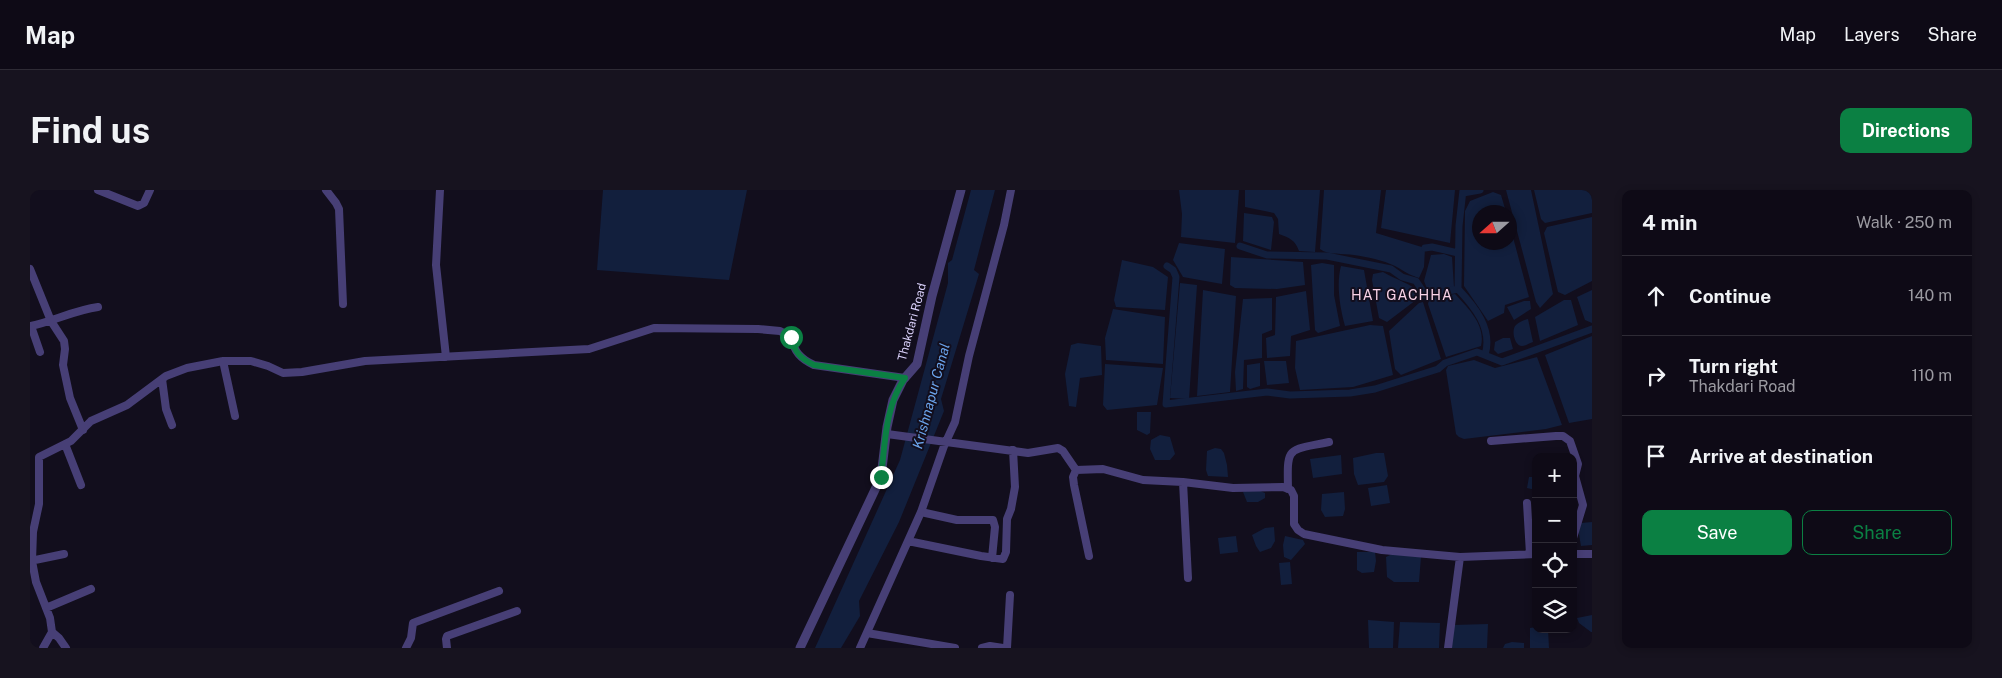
<!DOCTYPE html>
<meta charset="utf-8">
<style>
:root{--surface:#0e0a16;--page:#17131f;--text:#f1f3f6;--muted:#9b9aa1;--line:#2e2b35;--accent:#0b8043}
body{margin:0;font-family:"Public Sans",sans-serif;background:var(--page);color:var(--text)}
.controls{position:absolute;right:15px;bottom:15px;display:grid;overflow:hidden;border-radius:10px;box-shadow:0 2px 8px #0003}
.controls button{width:45px;height:45px;display:grid;place-items:center;padding:0;border:0;border-bottom:1px solid var(--line);background:var(--surface);color:var(--text);font:25px sans-serif}
.compass{position:absolute;left:1442px;top:15px;width:45px;height:45px;border-radius:50%;background:var(--surface);box-shadow:0 2px 8px #0003;rotate:249deg}
.stop{position:absolute;width:15px;height:15px;margin:-11px;border:4px solid #0b8043;border-radius:50%;background:#fff}
.stop.end{background:#0b8043;border-color:#fff;box-shadow:0 1px 5px #0008}
.list{margin:0;padding:0;list-style:none}
h2{display:flex;justify-content:space-between;align-items:center;height:65px;margin:0;padding:0 20px;font-size:21px}
h2 small{font-size:16px;font-weight:400;color:var(--muted)}
.list li{display:grid;grid-template-columns:32px 1fr auto;gap:15px;align-items:center;box-sizing:border-box;height:80px;padding:0 20px;border-top:1px solid var(--line)}
.list b{display:block;font-size:19px;white-space:nowrap}
.list p{margin:0;font-size:16px;white-space:nowrap;color:var(--muted)}
.list em{font-size:16px;font-style:normal;color:var(--muted)}
.actions{display:flex;gap:10px;padding:15px 20px}
.actions a{flex:1;padding:11px 0;border:1px solid var(--accent);border-radius:10px;text-align:center;font-size:18px;color:var(--accent)}
.actions .main{background:var(--accent);color:#fff}
.icon{flex:none;width:28px;height:28px;fill:none;stroke:currentColor;stroke-width:2;stroke-linecap:round;stroke-linejoin:round}
.map{position:relative;flex:none;width:1562px;height:458px;overflow:hidden;border-radius:10px}
header{display:flex;align-items:center;gap:30px;box-sizing:border-box;height:70px;padding:0 25px;background:var(--surface);border-bottom:1px solid var(--line)}
header strong{font-size:24px}
nav{display:flex;gap:28px;margin-inline-start:auto;font-size:18px}
.intro{display:flex;align-items:center;justify-content:space-between;box-sizing:border-box;height:120px;padding:0 30px}
h1{margin:0;font-size:35px}
.button{padding:12px 22px;border-radius:10px;background:var(--accent);color:#fff;font-size:18px;font-weight:700}
main{display:flex;gap:30px;padding:0 30px}
aside{flex:1;background:var(--surface);border-radius:10px;box-shadow:0 2px 8px #0003}
.map>svg:first-child{display:block}
.water{fill:#121f3d}
.lines{fill:none;stroke-linecap:round;stroke-linejoin:round}
.canal{stroke:#121f3d;stroke-width:7}
.minor{stroke:#473f76;stroke-width:8}
.tertiary{stroke:#473f76;stroke-width:9}
.route{stroke:#0b8043;stroke-width:6}
.labels{text-anchor:middle;stroke-width:4;stroke-linejoin:round;paint-order:stroke}
.street-label{font-size:12px;fill:#d9d0f9;stroke:#120e1d}
.neighbourhood-label{font-size:14px;letter-spacing:1px;fill:#f9d2e7;stroke:#120e1d}
.water-label{font-size:14px;font-style:italic;fill:#6ba4ec;stroke:#120e1d}
</style>
<header>
<strong>Map</strong>
<nav><a>Map</a><a>Layers</a><a>Share</a></nav>
</header>
<div class="intro"><h1>Find us</h1><a class="button">Directions</a></div>
<main>
<div class="map">
<svg width="1562" height="458" viewBox="0 0 1562 458">
<rect width="100%" height="100%" fill="#120e1d"/>
<path class="water" d="M573,0h144l-18,90 -132,-10z
M941,0h24l-21,80 5,4 -38,125 3,12 -45,111 -40,79 1,15 -19,32h-26l85,-188 48,-177v-20l4,-3z
M1149,0h60l-4,53 -54,-6 1,-23z
M1215,0h75l-5,62 -16,-1c-4,-11 -9,-13 -20,-17l-1,-15 -4,-6 -29,-6z
M1294,0h57l-5,43 49,15 -1,19 -5,11c-10,-3 -15,-7 -24,-12 -12,-6 -28,-9 -41,-11 -11,-2 -25,1 -34,-6z
M1356,0h69l-5,53 -69,-15z
M1476,0h25l22,104 -13,14 -4,-6z
M1504,0h58v23l-47,10 -4,-4z
M1463,2l8,3 5,17h-26v30h30v-16l19,71 -24,8 -1,8 -16,8 -24,-35 1,-75 5,-10z
M1214,23l28,4 2,5 -3,28 -28,-9z
M1562,27v64l-27,14 -7,-3 -14,-59 3,-6z
M1149,53l46,6 -3,35 -39,-7 -10,-17z
M1414,64l8,3 2,30 -26,4 -4,-10 7,-26z
M1201,67l72,5 2,23 -28,4 -42,-1 -5,-3z
M1092,70l31,7 15,10 -3,33 -49,-3 -2,-7z
M1292,73l12,2v30l6,31 -22,7 -3,-3 -4,-65z
M1311,76l23,4 9,51 -28,5c-5,-18 -9,-42 -4,-60z
M1353,82c13,8 28,11 38,22l-1,3 -33,25 -8,-4 -7,-38 1,-6z
M1150,93l17,2 -8,114 -19,-1z
M1173,100l33,6 -6,96 -33,4z
M1562,100v33l-7,-3 -8,-23z
M1276,101l4,39 -19,6 -1,20 -23,2 -1,-20 9,-3 1,-38z
M1425,104c13,14 31,31 26,52l-35,11 -18,-53 1,-5z
M1242,108v32l-10,4v24l-18,2 -1,29 -7,2 -1,-19 8,-73z
M1534,110h7l7,25 -38,16 -5,-24z
M1494,111h6l1,8 -17,11 -7,-13z
M1393,112l18,57 -40,16 -6,-6 -6,-38 30,-28z
M1083,119l52,8 -2,47 -57,-4 -1,-22z
M1498,129l5,23c-3,1 -8,4 -11,4 -8,0 -11,-17 -6,-21 3,-3 8,-5 12,-6z
M1340,135l13,1 10,49 -40,12 -53,3 -5,-22 1,-27z
M1562,146v83l-23,4 -24,-68z
M1473,148h7l3,11 -15,5 -4,-4 1,-8z
M1048,153l23,3 1,29 -22,3 -4,29 -7,-1 -4,-32 6,-29z
M1507,167l25,68 -16,4 -82,10 -5,-2 -3,-3 -10,-64 2,-4 26,-6 21,8z
M1234,171h22l3,22 -22,2z
M1230,173v23l-10,3 -3,-2v-22z
M1075,174l58,4 -6,37 -50,5 -4,-5z
M1107,222h14l-1,21 -3,2 -10,-5z
M1130,245l10,2 5,17 -5,6h-15l-5,-11 1,-9z
M1185,258l6,1 3,4 3,12 1,12 -20,-1 -2,-6 1,-19z
M1346,263h8l4,23 -4,6 -26,3 -4,-11 -1,-16z
M1311,265l1,19 -29,4 -3,-19z
M1499,287h7v13l-9,-2z
M1357,295l3,18 -19,3 -3,-18z
M1217,300h11l7,3v5l-7,4h-11l-4,-10z
M1314,302l1,17 -2,7 -18,1 -4,-7 1,-16z
M1562,332v23l-11,1 -3,-17 3,-6z
M1244,337l1,14 -4,7 -11,4 -4,-6 -4,-11 13,-7z
M1206,346l2,16 -18,2 -2,-16z
M1255,346l18,4 2,4 -14,16 -7,-3 -1,-12z
M1327,362h18l1,9 -2,11 -12,1 -5,-3z
M1362,364l29,3 -2,25h-25l-7,-5 -1,-20z
M1260,372l2,22 -11,1 -2,-22z
M1562,425v17h-1l-12,-9 -2,-5z
M1338,430l26,2 -1,26h-24z
M1370,432l40,1 -1,25h-41z
M1458,434l-1,24h-37l3,-23z
M1506,437v2h12l1,19h-19v-20z
M1482,452l12,1v5h-21l2,-4z"/>
<g class="lines">
<path class="canal" d="M1433,3l17,-3
M1210,56l27,9 60,1 64,13 11,8 14,4 10,15 32,-7 1,-63 4,-36
M1395,58l7,-1 26,6
M1137,76l6,4 3,7 -10,127 101,-12 23,3 60,-2 25,-4 63,-20 7,-6 32,-11 25,10 90,-33
M1428,99c17,18 35,40 27,66"/>
<path class="minor" d="M68,0l40,16 6,-3 6,-13
M296,0l10,13 3,6 4,95
M410,0l-4,75 10,92
M0,79l21,52 13,20 1,8 -2,16 7,33 13,32
M10,162l-9,-26c23,-5 44,-16 67,-19
M193,171l12,55
M132,189l4,30 6,16
M857,244l141,19 30,-5 5,3 13,19 27,-1 40,11 40,2 50,6 50,-1 8,3 3,6v28l4,6 6,4 78,16 78,7 76,-3
M1461,251l65,-5h7l7,5 8,23 -3,12 8,29 -10,33
M35,254l16,41
M1046,280l-3,7 1,8 15,71
M1153,292l5,96
M1258,299c-1,-44 -1,-38 41,-47
M1497,313l3,51
M891,322l36,8h36l2,7 -3,31
M878,351l73,15 22,3 3,-7 1,-33 4,-10 4,-22 -2,-37
M1543,364h19
M0,371l34,-7
M16,418l45,-19
M22,442l7,6 7,10
M837,443l88,15
M13,458l9,-16 -2,-14 -14,-36 -4,-21 1,-29 6,-28v-47l32,-16 20,-20 36,-16 39,-29 21,-8 36,-7h28l17,5 15,7 19,-1 63,-11 224,-12 65,-21 104,1 22,2 11,6c3,15 10,22 23,28l91,13
M376,458l5,-10 2,-15 86,-32
M417,458l-1,-9 1,-3 70,-25
M830,458l61,-136 23,-66 11,-24 14,-66 35,-131 7,-35
M952,458l8,-2 13,2
M977,458l3,-53
M1418,458l12,-91"/>
<path class="tertiary" d="M770,458l81,-171 6,-50 6,-27 10,-20 14,-16 15,-68 29,-106"/>
</g>
<g class="lines">
<path class="route" d="M761,147c3,15 10,22 23,28l91,13c-20,28 -20,66 -24,99"/>
</g>
<g class="labels">
<g class="street-label">
<text transform="translate(882 132) rotate(-75)" y="4">Thakdari Road</text>
</g>
<g class="neighbourhood-label">
<text x="1372" y="110">HAT GACHHA</text>
</g>
<g class="water-label">
<text transform="translate(901 206) rotate(-75)" y="5">Krishnapur Canal</text>
</g>
</g>
</svg>
<div class="controls">
<button>+</button>
<button>−</button>
<button><svg class="icon" aria-label="locate" viewBox="0 0 24 24"><circle cx="12" cy="12" r="6"/><path d="M12 2v4M12 18v4M2 12h4M18 12h4"/></svg></button>
<button><svg class="icon" aria-label="layers" viewBox="0 0 24 24"><path d="M12 4l9 5-9 5-9-5zM3 14l9 5 9-5"/></svg></button>
</div>
<svg class="compass" viewBox="-18 -18 36 36"><path d="M0-13l5 13h-10z" fill="#e53935"/><path d="M0 13l5-13h-10z" fill="#9b9aa1"/></svg>
<div class="stop" style="left:761px;top:147px"></div>
<div class="stop end" style="left:851px;top:287px"></div>
</div>
<aside>
<h2>4 min<small>Walk · 250 m</small></h2>
<ul class="list">
<li><svg class="icon" aria-label="ahead" viewBox="0 0 24 24"><path d="M12 20V5M6 11l6-6 6 6"/></svg><div><b>Continue</b></div><em>140 m</em></li>
<li><svg class="icon" aria-label="right" viewBox="0 0 24 24"><path d="M7 20v-9h11M14 6l5 5-5 5"/></svg><div><b>Turn right</b><p>Thakdari Road</p></div><em>110 m</em></li>
<li><svg class="icon" aria-label="arrive" viewBox="0 0 24 24"><path d="M6 21V4h12l-3 4 3 4H6"/></svg><div><b>Arrive at destination</b></div></li>
</ul>
<div class="actions"><a class="main">Save</a><a>Share</a></div>
</aside>
</main>
